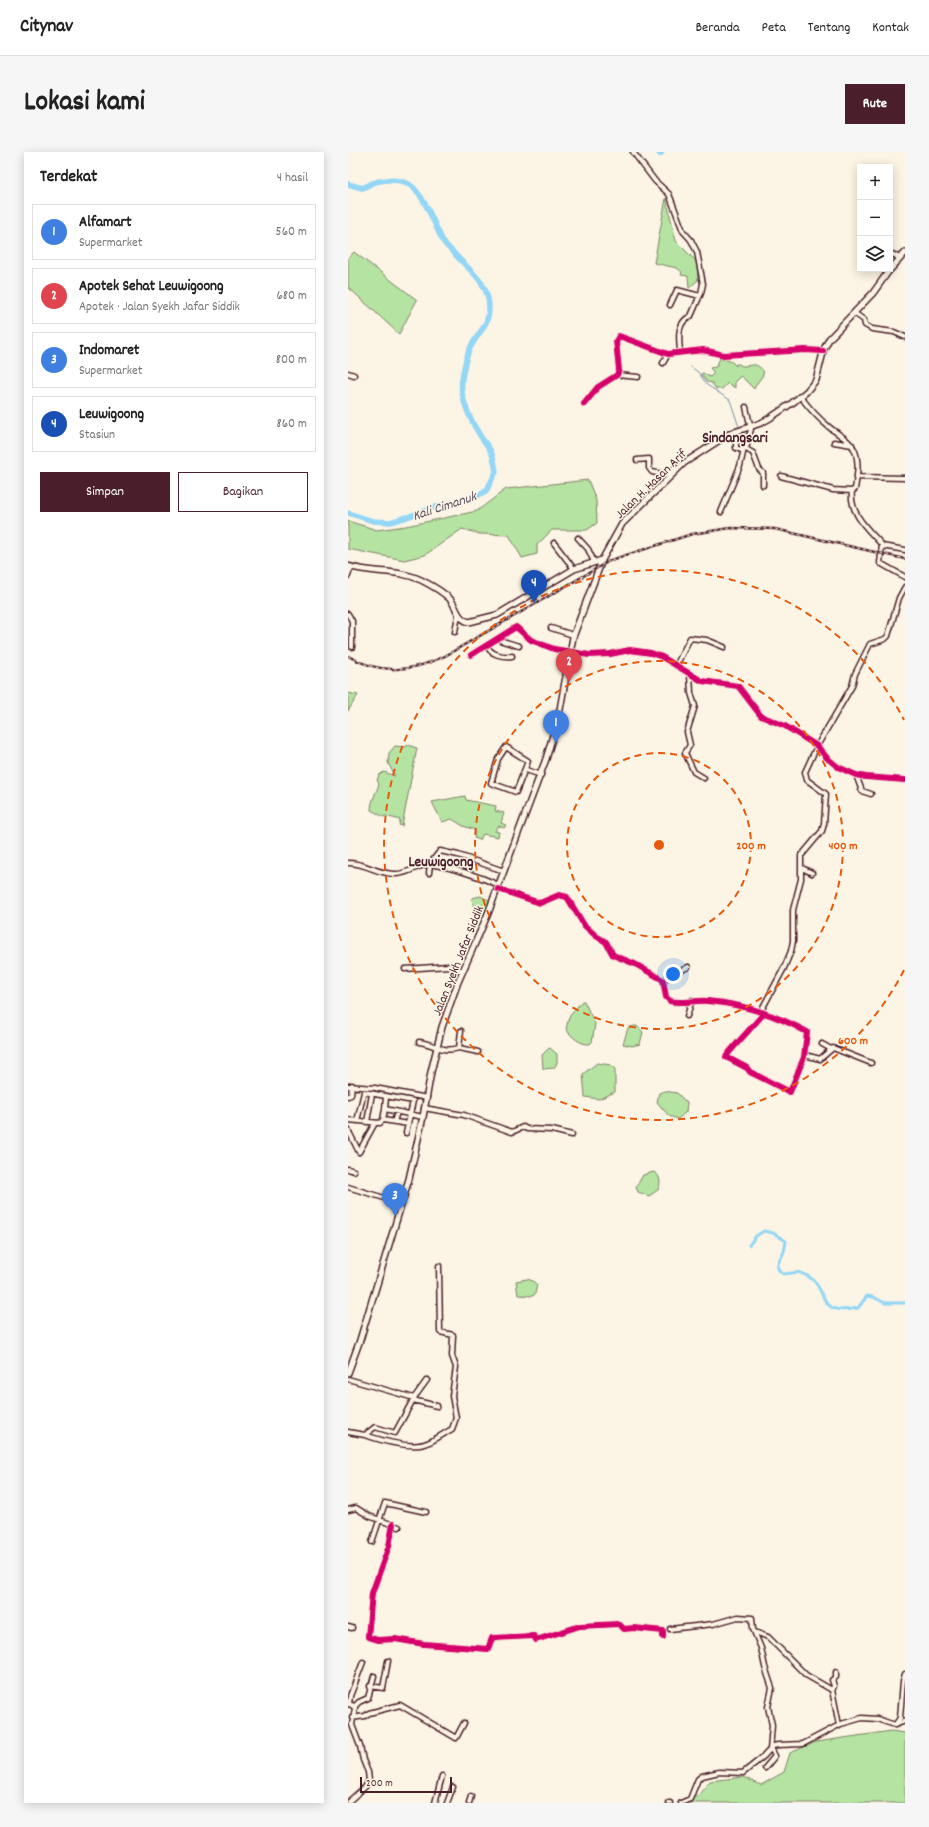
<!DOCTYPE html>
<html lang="id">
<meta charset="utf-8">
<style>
:root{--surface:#fff;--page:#f6f6f6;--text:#222;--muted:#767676;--line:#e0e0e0;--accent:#4a1f2b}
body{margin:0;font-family:Dekko,sans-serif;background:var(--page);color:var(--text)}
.controls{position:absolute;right:12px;top:12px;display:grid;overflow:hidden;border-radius:0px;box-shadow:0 2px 10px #0003}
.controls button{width:36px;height:36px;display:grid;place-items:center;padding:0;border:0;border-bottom:1px solid var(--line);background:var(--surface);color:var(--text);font:20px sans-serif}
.scale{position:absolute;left:12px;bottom:10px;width:92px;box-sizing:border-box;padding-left:4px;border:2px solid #4a1f2b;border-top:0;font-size:11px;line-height:14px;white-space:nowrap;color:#4a1f2b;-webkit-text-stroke:3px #fcf5e5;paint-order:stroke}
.you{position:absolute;left:325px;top:822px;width:14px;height:14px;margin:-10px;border:3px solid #fff;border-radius:50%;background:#1a73e8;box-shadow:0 0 0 6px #1a73e833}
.badge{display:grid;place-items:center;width:26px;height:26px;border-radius:50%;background:var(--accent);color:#fff;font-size:13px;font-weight:700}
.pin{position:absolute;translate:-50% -33px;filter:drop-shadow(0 1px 2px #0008)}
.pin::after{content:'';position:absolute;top:21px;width:14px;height:12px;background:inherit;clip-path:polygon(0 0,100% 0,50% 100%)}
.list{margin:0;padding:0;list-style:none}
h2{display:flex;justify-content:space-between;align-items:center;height:52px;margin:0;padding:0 16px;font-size:17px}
h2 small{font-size:13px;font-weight:400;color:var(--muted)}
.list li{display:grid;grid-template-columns:26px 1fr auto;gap:12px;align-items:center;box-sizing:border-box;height:56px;margin:0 8px 8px;padding:0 8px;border:1px solid var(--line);border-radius:0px}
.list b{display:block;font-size:15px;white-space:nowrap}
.list p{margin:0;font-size:13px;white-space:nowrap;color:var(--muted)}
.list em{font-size:13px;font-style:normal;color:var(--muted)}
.actions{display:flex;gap:8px;padding:12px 16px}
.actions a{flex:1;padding:9px 0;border:1px solid var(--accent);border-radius:0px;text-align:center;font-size:14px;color:var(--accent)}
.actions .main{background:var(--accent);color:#fff}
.icon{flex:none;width:22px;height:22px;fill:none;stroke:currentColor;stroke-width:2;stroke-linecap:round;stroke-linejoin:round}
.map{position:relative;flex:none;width:557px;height:1651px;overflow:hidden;border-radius:0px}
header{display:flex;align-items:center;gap:24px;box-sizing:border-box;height:56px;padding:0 20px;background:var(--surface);border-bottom:1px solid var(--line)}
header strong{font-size:19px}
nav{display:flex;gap:22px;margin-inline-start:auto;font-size:14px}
.intro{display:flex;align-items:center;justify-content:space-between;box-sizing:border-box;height:96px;padding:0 24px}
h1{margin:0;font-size:28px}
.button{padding:10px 18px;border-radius:0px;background:var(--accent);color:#fff;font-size:14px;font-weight:700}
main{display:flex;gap:24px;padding:0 24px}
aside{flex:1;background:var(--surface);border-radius:0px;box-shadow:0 2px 10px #0003}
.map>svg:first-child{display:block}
.green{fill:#b4e3a2;stroke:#7f8166}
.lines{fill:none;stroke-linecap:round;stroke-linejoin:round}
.stream{stroke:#768da4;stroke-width:1}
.canal{stroke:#93d6f5;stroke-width:3}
.river{stroke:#93d6f5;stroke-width:5.5}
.minor-casing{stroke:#4a1f2b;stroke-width:7}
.major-casing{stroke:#4a1f2b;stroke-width:8}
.minor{stroke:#fcf5e5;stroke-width:4}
.major{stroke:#fcf5e5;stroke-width:5}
.rail-casing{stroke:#4a1f2b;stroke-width:2.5}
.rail{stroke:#fcf5e5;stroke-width:1;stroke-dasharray:3;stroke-linecap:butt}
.cycleway-casing{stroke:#fcf5e5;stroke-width:8}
.cycleway{stroke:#d6006c;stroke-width:6}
.ring{fill:none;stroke:#e8590c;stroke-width:2;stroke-dasharray:7 5}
.labels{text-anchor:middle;stroke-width:3;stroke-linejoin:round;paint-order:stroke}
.street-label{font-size:13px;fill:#4a1f2b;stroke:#fcf5e5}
.water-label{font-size:14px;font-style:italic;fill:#5c4d5e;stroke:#fcf5e5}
.quarter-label{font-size:15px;font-weight:bold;fill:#4a1f2b;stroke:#fcf5e5}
.centre{fill:#e8590c;stroke:#fcf5e5;stroke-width:2}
.ring-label{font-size:12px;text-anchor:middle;font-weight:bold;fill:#e8590c;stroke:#fcf5e5;stroke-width:3;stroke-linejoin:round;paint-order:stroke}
</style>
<header>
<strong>Citynav</strong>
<nav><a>Beranda</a><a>Peta</a><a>Tentang</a><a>Kontak</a></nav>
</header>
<div class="intro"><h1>Lokasi kami</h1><a class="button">Rute</a></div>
<main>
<aside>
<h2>Terdekat<small>4 hasil</small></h2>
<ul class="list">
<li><span class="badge" style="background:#3f7fe0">1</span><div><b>Alfamart</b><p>Supermarket</p></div><em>560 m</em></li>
<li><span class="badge" style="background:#e0444e">2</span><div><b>Apotek Sehat Leuwigoong</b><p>Apotek · Jalan Syekh Jafar Siddik</p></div><em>680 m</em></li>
<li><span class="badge" style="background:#3f7fe0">3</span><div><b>Indomaret</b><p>Supermarket</p></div><em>800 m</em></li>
<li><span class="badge" style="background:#1a4fb4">4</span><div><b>Leuwigoong</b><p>Stasiun</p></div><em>860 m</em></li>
</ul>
<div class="actions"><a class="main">Simpan</a><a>Bagikan</a></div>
</aside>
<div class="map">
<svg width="557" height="1651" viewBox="0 0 557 1651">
<rect width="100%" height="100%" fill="#fcf5e5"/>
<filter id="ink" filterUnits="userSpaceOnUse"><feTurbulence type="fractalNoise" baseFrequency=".025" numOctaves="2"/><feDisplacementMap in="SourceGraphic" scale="8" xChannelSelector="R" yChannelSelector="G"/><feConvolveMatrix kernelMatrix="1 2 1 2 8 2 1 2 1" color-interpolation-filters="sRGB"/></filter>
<g filter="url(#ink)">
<path class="green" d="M318,46l10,43 21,21 1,18 -9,8 -1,-12 -7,-1 1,-3 -5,-4 -23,-5z
M6,100l63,48 -18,34 -51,-47v-29z
M372,206l12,4 4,4v-2h3l3,2c10,0 14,-5 22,6 -2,7 -8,10 -10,17l-13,-13 -6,5v7l-7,-5 -6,6h-6l-4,-6 -5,-1 -6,-8 2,-1 7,4 4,-4 -4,-5 6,-1z
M240,328l8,20 1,23 -10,7h-35l-15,15v9l-15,4 -13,-23 -29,-1 -18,-5 -37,26 -21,5 -56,-11v-28l29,9 29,-4 71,-15 29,-22z
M0,541l10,2 -10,16z
M60,593l9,3 -15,78 -3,-1 1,-5 -14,-4 -2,1 -13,-7c0,-9 5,-17 8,-26l-2,-4 2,-5 5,-3 11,4 -7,-13 1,-10 6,-7 10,1z
M117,644l1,4 30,6 -1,5 9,2 -3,10 5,2 -2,3 -6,-2 -3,5 4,1 -1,5 -15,-3 -3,6 -6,-2 1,-8 -12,-4 -11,-7 -10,3 -10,-20z
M132,744l11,5 -6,15 -11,-5 -2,-13z
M234,849h2l11,23 -3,18 -2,2c-9,1 -19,-7 -24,-15l3,-12z
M286,874h3l6,6 -3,12 -8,2 -9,-2 5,-16z
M202,896l7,6v9l-3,5 -11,1 -1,-14 6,-6z
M249,911l14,2 4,4v23l-16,7 -14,-2 -2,-23z
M316,939l13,2 10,10 -1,9 -8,7 -9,-3 -12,-14 2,-9z
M306,1020c7,4 7,11 4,18l-9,6 -11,-4 -2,-5 7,-12z
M179,1127l6,2 4,4 -2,9 -2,2 -15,-1 -2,-14z
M543,1579l14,2v70h-218l12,-9 11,-13 33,-4 18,8 23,-13 6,-19 26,-11z"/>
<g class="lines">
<path class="stream" d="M343,215l8,6 8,12 23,15 9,27"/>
<path class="canal" d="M401,1093l7,-9 8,-5 9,2 13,8c-1,5 -1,9 -3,13 -5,9 -9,14 0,20 5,0 14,-3 18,-1 32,11 10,45 57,35l9,-12 6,1 12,6h20"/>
<path class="river" d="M310,0l2,2 2,-2
M0,32l14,4c4,-1 7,-4 11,-5 10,-4 26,-4 36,1 15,9 25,41 34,57 2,4 6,7 10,11 16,19 36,29 36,56 0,16 -9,23 -16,35 -7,10 -13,38 -11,50 3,16 10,30 19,44 3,5 8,9 10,15 3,6 4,14 5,20l-10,19 -11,6 -43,11 -25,9 -17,5 -17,-1 -25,-8"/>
<g class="minor-casing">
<path id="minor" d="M285,0l22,29 14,13 14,37 8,9 6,12 6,32 -2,9 -10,23c-15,7 -12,22 -11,35
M542,101l10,5
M322,153l7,-15 23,6
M506,161l10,7 1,5 7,4 22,3 11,5
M315,211l5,-9
M0,221l6,2
M269,223l21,2
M236,252l14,-17 19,-12 2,-5 -3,-29 3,-5 49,18 35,-4 21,5 81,-5 18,1
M398,255l5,22 -5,20 7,4 6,16 4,4v12
M388,279v17l5,2 3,-2
M486,290l18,3
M289,308l12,-1v9l3,4 14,3 9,-7
M433,324l52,14 19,1 3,-2c2,-12 5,-28 -1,-40 -4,-9 -18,-16 -25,-22 -11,-9 -20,-19 -28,-30
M509,325l48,1
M504,339c-3,23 17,39 30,54l-2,18 25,14
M373,360l19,-46 4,-17
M230,386l10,11 6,13
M206,391l20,26
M534,394l23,4
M0,424l3,-9
M0,462l4,7v26
M203,476l22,7
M107,480l3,-17
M148,487l23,7
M139,494c4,9 16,11 25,10
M123,503l45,-28 15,13 23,9 35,6 21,-1 20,-4 21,3 11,4 40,24 36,5 23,30 24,10 32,20 10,12 11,9 18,8 10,2 39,3
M328,514l14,-28 17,2 17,7
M342,523l1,18 4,13 -8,26 3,13 -5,8 9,19 10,6
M158,595l22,14 -12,31 -25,-9 7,-24z
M178,618l15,5
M508,623l6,16 9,3
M0,711c18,0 27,10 46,11 13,1 23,-9 36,-10l10,-13 18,4 46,16
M454,716l10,5
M81,721l1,-9c24,4 46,11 69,21
M150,737l42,14 19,-8 8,2 17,28 12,11 10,6 7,13 22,9 28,16 3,17 4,4c11,3 25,-1 37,0 36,3 69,14 100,31l-3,25 -14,35 -40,-20 -3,-4 -21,-11c1,-4 32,-36 38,-44
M57,817l43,-3 15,5
M315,828l25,-13
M413,859l23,-43 7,-17 2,-10v-31l8,-31v-23l21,-25 2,-7 2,-30 -19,-14 -2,-8 12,-26 35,-60 3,-12 15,-30 15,-5 3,-3 11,-38 6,-11
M339,864l5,-16
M71,890c16,2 23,11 40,6l2,-17
M474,892l9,5
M111,896l19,4
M457,903l15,4 13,-11 38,15
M0,934l27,2 52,10
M0,944l3,-1 1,-10
M76,956l40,7 48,17 11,-5 4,2 25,1 20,5
M37,957l1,-12
M0,968l32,3 3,-3 2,-11 38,8
M35,968l25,4
M9,969l7,-29 49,9 -7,32
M19,970l5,-28
M46,970l3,-10
M0,978l11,22 16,-29
M0,1017l6,2
M0,1035l53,16
M0,1227l66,19 -19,35 -20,-6 -10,8 -17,-3
M66,1246l13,-18
M65,1248l24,6
M17,1283c15,5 47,15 62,8 8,-3 16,-9 25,-14l4,-11 -4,-22 4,-29 -4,-11 1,-21 -13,-3 -1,-66
M0,1358l8,-2 13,8 30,11
M45,1372l-4,22 -17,47 -4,44 10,3 17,-1 29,5 64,5 4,-11 42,-2 2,4 44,-14 39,-2 5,5 10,-1 29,3v6
M24,1390l13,-39 41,9
M0,1475l4,1
M322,1477l43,-5 25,-7 14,1 1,11 8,19 4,19 7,21 -4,19 4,18 -2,25
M407,1480l13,5 38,38 26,15 7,35
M22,1534l13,2 5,-27
M484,1539l2,-5 -2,-6 4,-3v-5
M0,1552l4,1 3,3 -3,17 8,21 3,14 5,12 1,8 -3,6 -18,16
M1,1552l1,-8 13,-34
M7,1554l4,-4 9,-4 6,-22
M4,1566l13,-2 4,-3 31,-8 56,33 8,-15
M547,1573l5,-7 3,-37 2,-7
M417,1616l10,-12 -4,-8
M87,1651l7,-27
M99,1651l6,-16
M121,1651l2,-7
M321,1651h1
M333,1651l9,-4 8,-20 4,-3 17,-4 24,1 21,-17 9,-10 5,-1 25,-1 38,-20 21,-6 15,1 18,6 10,-4"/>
</g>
<g class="major-casing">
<path id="major" d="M0,414c24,8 50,3 73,14 10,5 21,11 29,19 7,8 7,20 19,23l28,-7 77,-46 28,-9
M0,1221l12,-33 49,-161 14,-62 8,-45 11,-45 16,-45 29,-66 59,-157 13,-44 14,-78 29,-77 20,-36 62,-61 45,-29 32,-11 9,-5 22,-15 14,-11 10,-12 8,-31 5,-10 44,-46 15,-21 17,-19"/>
</g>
<use href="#minor" class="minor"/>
<use href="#major" class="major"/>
<g class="rail-casing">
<path id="rail" d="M0,504c33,19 64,16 97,0l166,-96 81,-26 38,-6 45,1 130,30"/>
</g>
<use href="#rail" class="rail"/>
<g class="cycleway-casing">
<path id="cycleway" d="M236,252l14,-17 19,-12 2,-5 -3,-29 3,-5 49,18 35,-4 21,5 81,-5 18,1
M123,503l45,-28 15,13 23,9 35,6 21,-1 20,-4 21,3 11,4 40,24 36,5 23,30 24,10 32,20 10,12 11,9 18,8 10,2 39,3
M150,737l42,14 19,-8 8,2 17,28 12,11 10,6 7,13 22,9 28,16 3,17 4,4c11,3 25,-1 37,0 36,3 69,14 100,31l-3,25 -14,35 -40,-20 -3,-4 -21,-11c1,-4 32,-36 38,-44
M45,1372l-4,22 -17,47 -4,44 10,3 17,-1 29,5 64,5 4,-11 42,-2 2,4 44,-14 39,-2 5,5 10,-1 29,3v6"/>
</g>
<use href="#cycleway" class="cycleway"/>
</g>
</g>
<g class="ring">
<circle cx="311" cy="693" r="92"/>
<circle cx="311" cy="693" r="184"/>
<path d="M556 818A275 275 0 1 1 556 568"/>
</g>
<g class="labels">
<g class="street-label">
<text transform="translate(302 331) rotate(-44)" y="5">Jalan H. Hasan Arif</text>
<text transform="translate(109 808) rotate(-68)" y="5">Jalan Syekh Jafar Siddik</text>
</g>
<g class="water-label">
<text transform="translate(96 353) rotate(-18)" y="5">Kali Cimanuk</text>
</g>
<g class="quarter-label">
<text x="387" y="290">Sindangsari</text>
<text x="93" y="714">Leuwigoong</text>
</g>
</g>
<circle cx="311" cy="693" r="6" class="centre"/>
<g class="ring-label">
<text x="403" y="697">200 m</text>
<text x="495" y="697">400 m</text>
<text x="505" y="892">600 m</text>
</g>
</svg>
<div class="controls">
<button>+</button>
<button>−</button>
<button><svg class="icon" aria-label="layers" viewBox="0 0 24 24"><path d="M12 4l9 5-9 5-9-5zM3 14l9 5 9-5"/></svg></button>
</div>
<div class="scale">200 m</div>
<div class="you"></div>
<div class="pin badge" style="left:208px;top:591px;background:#3f7fe0">1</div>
<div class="pin badge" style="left:221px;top:530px;background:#e0444e">2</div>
<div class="pin badge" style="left:47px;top:1064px;background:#3f7fe0">3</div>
<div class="pin badge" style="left:186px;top:451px;background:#1a4fb4">4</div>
</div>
</main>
